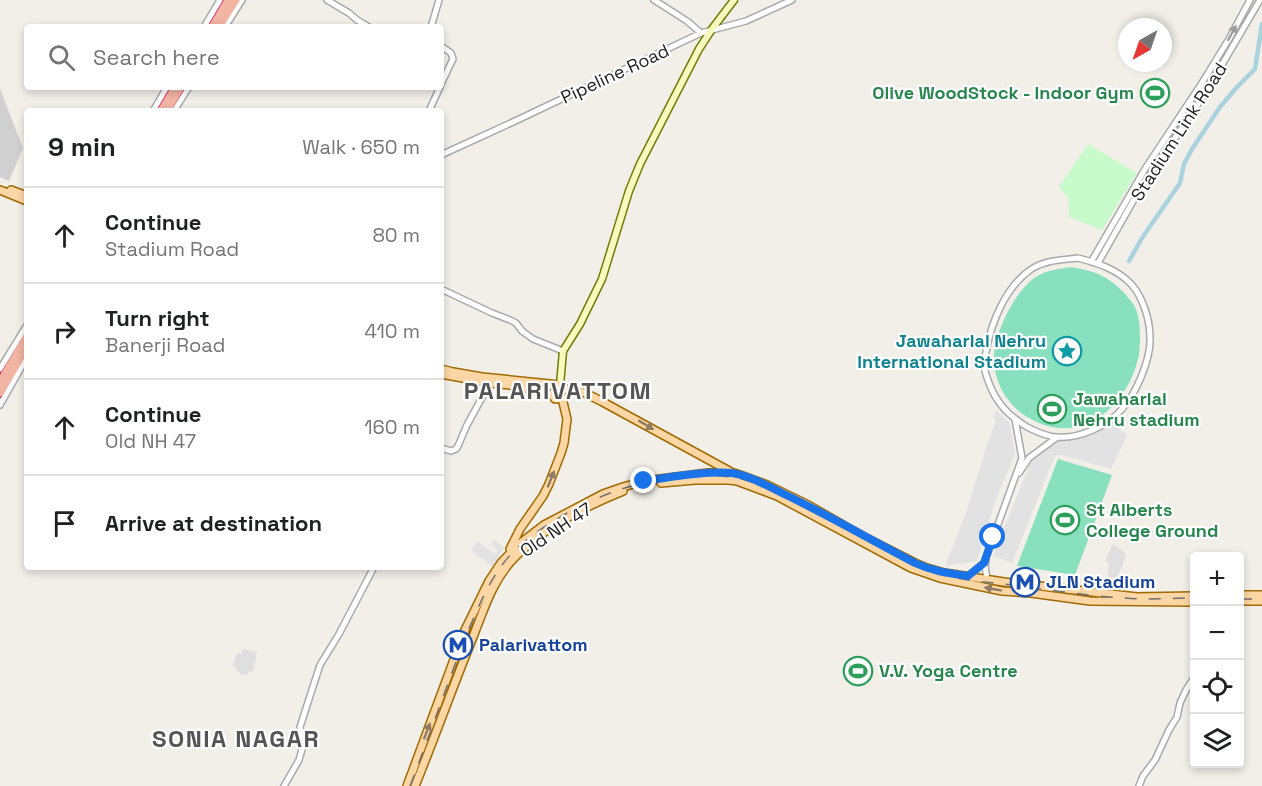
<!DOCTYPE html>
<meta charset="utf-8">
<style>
:root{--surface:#fff;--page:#f6f6f6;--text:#202124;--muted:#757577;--line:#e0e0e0}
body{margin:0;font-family:"Space Grotesk",sans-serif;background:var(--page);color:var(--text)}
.controls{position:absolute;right:18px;bottom:18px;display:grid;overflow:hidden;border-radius:6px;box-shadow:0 3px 9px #0003}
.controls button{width:54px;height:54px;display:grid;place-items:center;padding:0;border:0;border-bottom:2px solid var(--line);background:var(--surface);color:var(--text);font:30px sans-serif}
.compass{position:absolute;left:1118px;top:18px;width:54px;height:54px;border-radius:50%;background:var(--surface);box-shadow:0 3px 9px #0003;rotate:220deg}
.stop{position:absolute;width:18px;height:18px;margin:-14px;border:4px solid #1a73e8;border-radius:50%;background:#fff}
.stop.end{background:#1a73e8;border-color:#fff;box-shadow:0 2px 6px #0008}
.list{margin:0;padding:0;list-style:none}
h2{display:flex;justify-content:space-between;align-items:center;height:78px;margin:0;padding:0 24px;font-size:26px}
h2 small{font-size:20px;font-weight:400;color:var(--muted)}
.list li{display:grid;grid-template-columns:39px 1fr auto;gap:18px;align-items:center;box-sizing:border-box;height:96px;padding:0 24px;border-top:2px solid var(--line)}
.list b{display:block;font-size:22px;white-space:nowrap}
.list p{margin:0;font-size:20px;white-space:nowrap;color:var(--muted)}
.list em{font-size:20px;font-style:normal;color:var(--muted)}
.icon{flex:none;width:33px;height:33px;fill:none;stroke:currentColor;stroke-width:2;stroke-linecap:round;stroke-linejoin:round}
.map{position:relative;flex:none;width:1262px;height:786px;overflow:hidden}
.search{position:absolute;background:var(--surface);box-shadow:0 3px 9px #0003;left:24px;top:24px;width:420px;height:66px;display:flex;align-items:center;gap:15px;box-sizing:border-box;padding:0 21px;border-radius:6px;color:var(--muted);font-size:22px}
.panel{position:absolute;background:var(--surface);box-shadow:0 3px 9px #0003;left:24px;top:108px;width:420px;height:462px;border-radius:6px}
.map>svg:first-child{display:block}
.residential{fill:#e0dfdf}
.religious{fill:#d0d0d0}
.park{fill:#c8facc}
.pitch{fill:#88e0be}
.parking{fill:#e2e2e2}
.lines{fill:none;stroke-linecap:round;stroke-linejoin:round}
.canal{stroke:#aad3df;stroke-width:4.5}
.tertiary-casing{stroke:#a9a9a9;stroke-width:8}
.secondary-casing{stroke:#707d05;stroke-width:9}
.primary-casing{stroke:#a06b00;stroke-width:10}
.trunk-casing{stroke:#dc2a67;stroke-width:10}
.tertiary{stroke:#fff;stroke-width:5}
.secondary{stroke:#f7fabf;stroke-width:6}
.primary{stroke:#fcd6a4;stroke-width:7}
.trunk{stroke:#f2b4a3;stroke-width:7}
.rail{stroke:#707070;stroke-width:1.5;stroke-dasharray:12 12;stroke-linecap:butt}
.oneway{fill:#9c9c9c}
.oneway2{fill:#8f7c63}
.route{stroke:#1a73e8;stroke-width:8}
.labels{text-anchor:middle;stroke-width:4.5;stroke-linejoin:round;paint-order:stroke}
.street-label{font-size:18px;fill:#222;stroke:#fff}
.leisure-label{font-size:18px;font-weight:bold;fill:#27864d;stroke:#fff;text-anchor:start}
.culture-label{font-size:18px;font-weight:bold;fill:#0d838f;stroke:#fff;text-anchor:end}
.transit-label{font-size:18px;font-weight:bold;fill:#164399;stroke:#fff;text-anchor:start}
.district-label{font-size:24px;font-weight:bold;letter-spacing:1.5px;fill:#555;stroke:#fff}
</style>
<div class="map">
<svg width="1262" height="786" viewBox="0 0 1262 786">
<rect width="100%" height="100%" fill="#f2efe9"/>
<path class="residential" d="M1113,544l9,6 4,5 -11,30 -4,-1 -4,-5 2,-16 -4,-2z
M243,649l14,3 -4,20 -3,-1 -3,4 -6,-1 -5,-4v-3l-3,-1 2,-8 3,-5 3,1z"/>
<path class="religious" d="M0,89l23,59 -14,33 -9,-4z"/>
<path class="park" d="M1088,144l49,29 -35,57 -33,-13 -1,-20 -9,-10z"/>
<path class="pitch" d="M1071,267c24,4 38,9 55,28 2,3 6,7 8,10 6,11 6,24 6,36 -1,6 0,12 -2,18 -9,39 -44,77 -87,68 -16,-4 -32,-13 -42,-26 -9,-12 -15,-26 -15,-42 -1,-24 21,-69 42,-82 10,-7 23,-8 35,-10z
M1058,459l54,16 -37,100 -58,-9z"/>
<path class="parking" d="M996,410l14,13 5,32 -19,44 -19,62 -32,5 20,-50 21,-68 10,-28 -3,-3z
M1110,421l17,14 -16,34 -49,-14 -7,1 -43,107 -19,-7 39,-97 26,-20 21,-1 17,-7z
M494,540l10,7 -9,16 3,3 -2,3 -25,-18 6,-10 18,13 3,-4 -7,-6z"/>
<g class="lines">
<path class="canal" d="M1129,261l13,-23 38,-55 4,-19 8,-15 28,-42 17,-20 18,-18 7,-45"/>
<g class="tertiary-casing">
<path id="tertiary" d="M327,0l22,13 8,7 12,7
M654,0l33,21 14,12
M204,27l16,-27
M225,27l17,-27
M431,27l8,-27
M441,46l10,7 2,6 -12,25
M153,111l14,-24
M174,111l15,-24
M429,111l11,-24
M441,155l72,-33 188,-89 45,-12 46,-21
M1078,258c19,5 39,11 53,26 12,13 19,36 19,54 1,21 -14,56 -28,71 -14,17 -43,30 -65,28 -10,0 -22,-6 -30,-10 -14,-9 -24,-17 -32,-31 -5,-9 -9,-20 -11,-30 0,-4 1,-9 2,-14 5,-29 19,-64 44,-82 14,-10 31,-10 48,-12z
M1091,262l54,-93 55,-83 29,-47 21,-39
M1098,263l38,-67 70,-104 54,-92
M441,289l51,24 18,7 6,3 6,8 11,8 30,12
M0,369l27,-44
M0,405l27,-48
M441,448l10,3 5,-2 2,-3 9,-21 23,-42
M1019,473l10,-15 27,-20
M986,561l-1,4 2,15
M968,576l16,-13 38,-105 -7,-39
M284,786l15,-26 4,-14 -3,-19 20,-62 19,-31 35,-67
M1139,786l4,-10 12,-16 14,-30 8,-13 3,-14 6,-13 8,-12"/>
</g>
<g class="secondary-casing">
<path id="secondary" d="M560,385l3,-34 17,-27 22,-45 27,-88 11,-27 59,-115 13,-20 22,-29"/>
</g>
<g class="primary-casing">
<path id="primary" d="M0,190l27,11
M11,190l16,6
M441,369l12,3 29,5 78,8 5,4
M441,374l49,9 29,3 33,9 3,4 7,-1
M565,389l18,3 18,9 130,71
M661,483l34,-3h34l8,1 40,15 134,72 29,10 62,13 29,2 59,8 104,1
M510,549l10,-20 23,-33 6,-12 12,-31 3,-10 3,-24 -5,-21
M1240,595h22
M1240,601h22
M407,786l58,-156 24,-49 12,-18 17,-18 26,-20 59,-31 20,-7 21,-6 64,-8h26l6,2 27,10 41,20 56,32 51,26 12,5 17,5 60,9 133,15 57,-1
M415,786c20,-49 38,-100 58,-149 11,-28 20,-58 42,-80 28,-29 71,-51 108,-66"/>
</g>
<g class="trunk-casing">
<path id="trunk" d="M212,27l16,-27
M219,27l17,-27
M161,111l14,-24
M167,111l14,-24
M0,382l27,-46
M0,393l27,-46"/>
</g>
<use href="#tertiary" class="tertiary"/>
<use href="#secondary" class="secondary"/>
<use href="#primary" class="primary"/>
<use href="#trunk" class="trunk"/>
<path class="rail" d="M1240,599h22
M410,786c19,-49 36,-99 55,-148 13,-30 25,-62 48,-86 28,-28 81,-56 119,-66 31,-9 82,-15 113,-6 47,14 90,42 132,65 16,9 32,18 49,25 27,10 58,12 87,15 37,5 75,11 112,13 23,2 47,0 69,0"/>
</g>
<defs><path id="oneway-solid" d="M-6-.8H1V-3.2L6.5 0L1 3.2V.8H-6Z" transform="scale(1.5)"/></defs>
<use class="oneway" href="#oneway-solid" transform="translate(1232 33) rotate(-61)"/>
<g class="oneway2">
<use href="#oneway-solid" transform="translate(646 425) rotate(31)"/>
<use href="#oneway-solid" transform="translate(551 479) rotate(-68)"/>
<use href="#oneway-solid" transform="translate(993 589) rotate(-170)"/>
<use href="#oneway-solid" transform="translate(427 731) rotate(-69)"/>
</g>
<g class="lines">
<path class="route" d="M644,481c29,-4 59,-10 88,-8 16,2 37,13 52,21 44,21 87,46 131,69 17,8 34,10 53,13l16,-13 9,-26"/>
</g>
<defs>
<g id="stadium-ring" transform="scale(1.5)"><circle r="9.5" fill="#fff" stroke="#2e9e5b" stroke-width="1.5"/><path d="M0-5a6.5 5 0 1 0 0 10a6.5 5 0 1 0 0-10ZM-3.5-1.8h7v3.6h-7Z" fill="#2e9e5b"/></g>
<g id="sight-ring" transform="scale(1.5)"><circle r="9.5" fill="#fff" stroke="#0f9aa8" stroke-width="1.5"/><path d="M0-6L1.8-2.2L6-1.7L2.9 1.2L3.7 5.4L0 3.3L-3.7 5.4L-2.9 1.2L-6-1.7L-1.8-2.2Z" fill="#0f9aa8"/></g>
<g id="metro-ring" transform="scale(1.5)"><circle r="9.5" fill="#fff" stroke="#1a4fb4" stroke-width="1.5"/><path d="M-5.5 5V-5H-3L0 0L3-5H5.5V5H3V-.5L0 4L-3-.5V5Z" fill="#1a4fb4"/></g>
</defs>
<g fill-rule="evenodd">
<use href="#stadium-ring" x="1155" y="93"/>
<use href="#sight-ring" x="1067" y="351"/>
<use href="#stadium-ring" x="1052" y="409"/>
<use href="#stadium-ring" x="1065" y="520"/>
<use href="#metro-ring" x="1025" y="582"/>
<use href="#metro-ring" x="458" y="645"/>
<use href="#stadium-ring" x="858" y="671"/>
</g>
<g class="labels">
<g class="street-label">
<text transform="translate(615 74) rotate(-25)" y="6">Pipeline Road</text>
<text transform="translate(1179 132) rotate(-57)" y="6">Stadium Link Road</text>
<text transform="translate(556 530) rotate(-34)" y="6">Old NH 47</text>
</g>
<g class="leisure-label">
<text x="1134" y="99" text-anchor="end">Olive WoodStock - Indoor Gym</text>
<text x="1073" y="405">Jawaharlal<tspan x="1073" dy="21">Nehru stadium</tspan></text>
<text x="1086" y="516">St Alberts<tspan x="1086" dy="21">College Ground</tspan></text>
<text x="879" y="677">V.V. Yoga Centre</text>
</g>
<g class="culture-label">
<text x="1046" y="347">Jawaharlal Nehru<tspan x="1046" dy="21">International Stadium</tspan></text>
</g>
<g class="transit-label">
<text x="1046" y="588">JLN Stadium</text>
<text x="479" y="651">Palarivattom</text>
</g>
<g class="district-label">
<text x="558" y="399">PALARIVATTOM</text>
<text x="236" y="747">SONIA NAGAR</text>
</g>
</g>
</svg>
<div class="controls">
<button>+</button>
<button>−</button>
<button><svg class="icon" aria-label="locate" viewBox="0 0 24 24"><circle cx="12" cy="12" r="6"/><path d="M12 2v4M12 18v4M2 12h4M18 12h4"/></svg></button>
<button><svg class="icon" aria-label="layers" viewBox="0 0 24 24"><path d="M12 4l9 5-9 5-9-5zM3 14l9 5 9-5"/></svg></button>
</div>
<svg class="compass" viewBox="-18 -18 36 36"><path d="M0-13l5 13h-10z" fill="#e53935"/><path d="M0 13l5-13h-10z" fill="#757577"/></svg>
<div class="stop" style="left:993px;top:537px"></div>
<div class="stop end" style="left:644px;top:481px"></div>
<div class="search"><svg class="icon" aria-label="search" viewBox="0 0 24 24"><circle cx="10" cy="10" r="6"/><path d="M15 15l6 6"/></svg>Search here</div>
<section class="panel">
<h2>9 min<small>Walk · 650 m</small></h2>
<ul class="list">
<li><svg class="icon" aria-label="ahead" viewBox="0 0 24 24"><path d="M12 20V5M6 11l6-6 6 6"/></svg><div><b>Continue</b><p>Stadium Road</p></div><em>80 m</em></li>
<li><svg class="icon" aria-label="right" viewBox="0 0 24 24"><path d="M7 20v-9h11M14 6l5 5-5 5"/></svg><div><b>Turn right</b><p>Banerji Road</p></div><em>410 m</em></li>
<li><svg class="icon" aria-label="ahead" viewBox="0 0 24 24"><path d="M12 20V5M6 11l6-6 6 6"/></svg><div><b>Continue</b><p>Old NH 47</p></div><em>160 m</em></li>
<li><svg class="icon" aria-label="arrive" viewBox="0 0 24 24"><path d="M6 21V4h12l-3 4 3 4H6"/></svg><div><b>Arrive at destination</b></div></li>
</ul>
</section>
</div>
